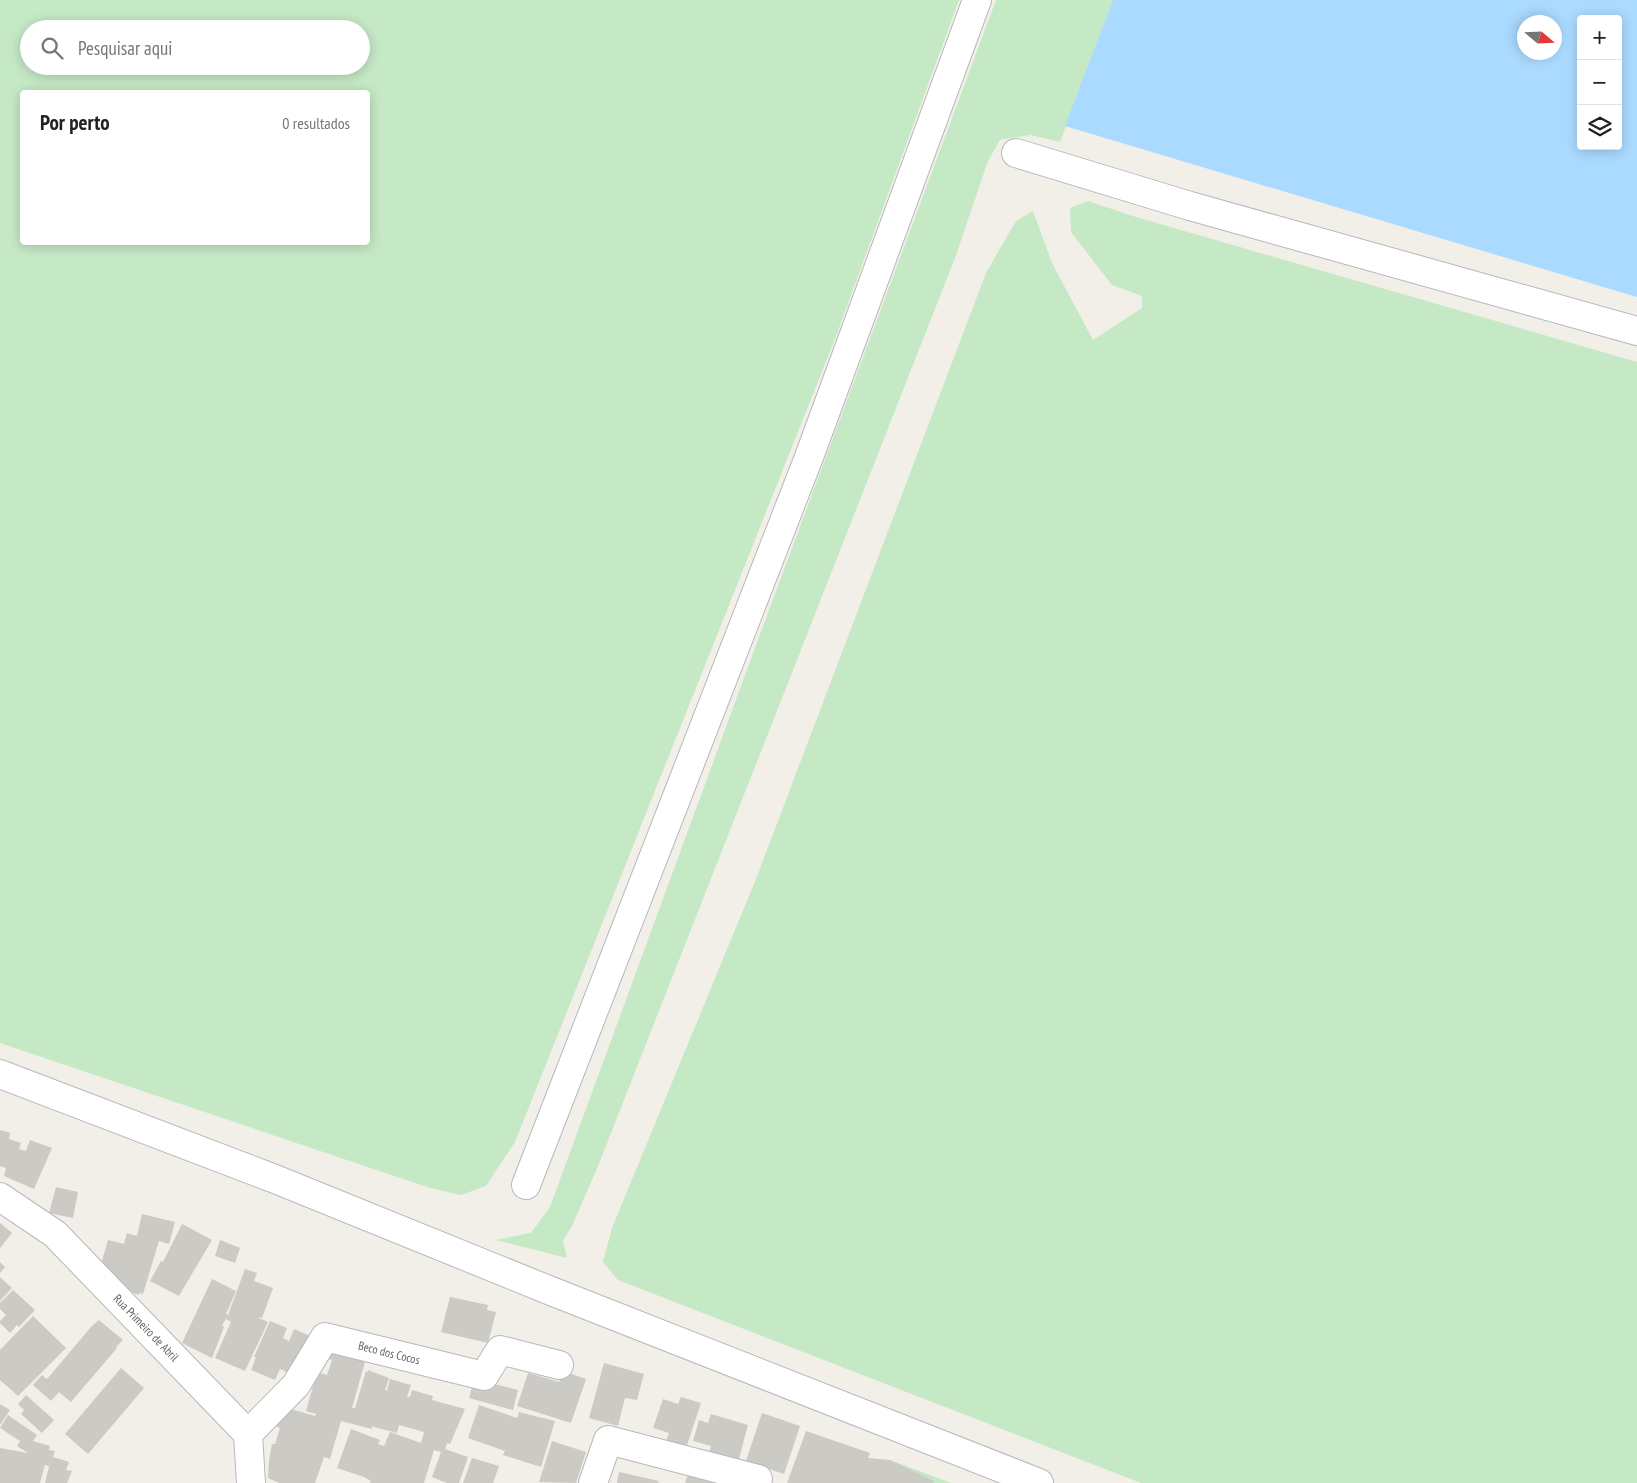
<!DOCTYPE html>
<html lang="pt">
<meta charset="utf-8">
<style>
:root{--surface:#fff;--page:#f6f6f6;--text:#222;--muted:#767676;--line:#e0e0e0}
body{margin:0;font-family:"PT Sans Narrow",sans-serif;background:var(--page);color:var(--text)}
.controls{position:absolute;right:15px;top:15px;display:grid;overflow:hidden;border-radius:5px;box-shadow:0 2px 12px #0003}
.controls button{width:45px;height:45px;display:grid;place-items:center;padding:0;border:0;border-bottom:1px solid var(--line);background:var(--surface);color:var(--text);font:25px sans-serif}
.compass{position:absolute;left:1517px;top:15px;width:45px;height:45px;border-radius:50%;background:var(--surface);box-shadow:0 2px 12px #0003;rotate:109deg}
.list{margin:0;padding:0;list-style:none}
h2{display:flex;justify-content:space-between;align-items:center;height:65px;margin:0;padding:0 20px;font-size:21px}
h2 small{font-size:16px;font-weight:400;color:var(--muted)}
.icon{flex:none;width:28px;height:28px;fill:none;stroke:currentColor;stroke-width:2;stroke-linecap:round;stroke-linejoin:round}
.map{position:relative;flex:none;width:1637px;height:1483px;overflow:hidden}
.search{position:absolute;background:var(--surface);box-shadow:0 2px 12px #0003;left:20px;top:20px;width:350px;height:55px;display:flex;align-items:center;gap:12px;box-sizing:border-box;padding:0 18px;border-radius:28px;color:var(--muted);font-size:19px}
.panel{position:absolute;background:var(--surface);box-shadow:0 2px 12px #0003;left:20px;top:90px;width:350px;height:155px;border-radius:5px}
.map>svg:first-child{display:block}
.green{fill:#c5e8c5;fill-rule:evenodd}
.water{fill:#aadaff;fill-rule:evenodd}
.building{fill:#cccac5}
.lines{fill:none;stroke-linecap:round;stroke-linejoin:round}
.minor-casing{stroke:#b5b8bc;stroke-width:30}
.minor{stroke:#fff;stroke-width:28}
.labels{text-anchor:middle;stroke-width:4.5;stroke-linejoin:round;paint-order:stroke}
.street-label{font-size:12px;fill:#5f6368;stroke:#fff}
</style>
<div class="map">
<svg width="1637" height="1483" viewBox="0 0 1637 1483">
<rect width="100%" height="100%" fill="#f1efe8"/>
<path class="green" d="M0,0h959l-124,339 -320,803 -29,44 -25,9 -31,-7 -430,-145zM29,29h332v37h-332zM22,92h346v150h-346z
M996,0h117l-53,142 -30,-7 -30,5 -12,21 -33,97 -357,908 -26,60 -9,15 4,17 -71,-18 35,-7 19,-26 209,-570z
M1088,201l48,16 501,145v1121h-496l-523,-203 -15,-18 9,-34 144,-349 230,-606 30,-52 17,-10 19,52 41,77 49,-32v-12l-30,-11 -41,-53 -1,-24z
M890,1460l61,23h-69z"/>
<path class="water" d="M1113,0h524v297l-572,-171zM1581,19h37v127h-37zM1524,22h30v30h-30z"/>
<path class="building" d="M0,1130l10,3 -1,6 12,4 -2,6 7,2 4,-11 22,8 -18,41 -30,-13 2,-8 -6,-2z
M56,1187l22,5 -5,26 -24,-5z
M142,1214l33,8 -6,22 -10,-3 -16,53 -4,-1v2l-21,-7 -18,-20 8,-28 16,4 3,-11 10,3z
M0,1223l12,10 -12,15z
M182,1224l30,16 -33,56 -29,-15 11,-20 2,1z
M220,1240l20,8 -5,15 -20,-7z
M0,1262l5,5 -5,6z
M245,1269l12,4 -3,8 19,7 -11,30 -3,-1v1l9,4 -23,49 -30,-13 16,-36 -5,-3 -4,6 2,2 -12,31 -30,-15 30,-64 24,12 -10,23 2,1z
M0,1277l12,11 -12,13z
M13,1290l22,20 -16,17 -2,-2 -7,8 -10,-10v-2l6,-6 -6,-6v-6z
M450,1297l38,8 -1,5 9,2 -8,31 -47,-11z
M33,1316l33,32 -48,48 -18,-16v-30z
M99,1320l24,20 -7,7 1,1 -46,54 -12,-10 -8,9 -18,-16 9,-10 5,4 44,-52z
M270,1321l17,7 -4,10 6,3 5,-12 19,8 -6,13 -5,-2 -11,26 -11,-5 -5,11 -24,-10 5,-13h-2z
M329,1350l36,12 -13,46h3l11,-37 2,1v-2l21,8 -4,12 2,1 3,-12 21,6 -4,12h3l2,-7 21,6 -1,4 33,9 -15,35 -3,-1 -2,6 23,8 -9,26h-12l-15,-6 9,-25 -7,-2 -10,33h-54l1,-2 -7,-4 -27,-9 14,-39 29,11 -2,4 6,2 6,-14 31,11 3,-11 -25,-7 -2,8 -23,-6 -1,-2 -1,4 -31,-8 -11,38 -6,-2 -9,26h-36l-11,-5 1,-18 3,-16h3l5,-16 -7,-3 18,-16 24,7 1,-2 -10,-3 11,-39 10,3 5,-15 -6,-2z
M604,1363l40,11 -7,26 -12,-2 -7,28 -29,-8z
M121,1368l23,20 -56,66 -23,-20z
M563,1371l23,8 -15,44 -54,-17 11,-33 31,9z
M474,1379l44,11 -5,20 -44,-12z
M26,1395l28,25 -12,13 -21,-19 3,-4 -6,-6z
M681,1397l20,6 -16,48 -20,-7 4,-11 -16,-5 10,-29 15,5z
M0,1404l10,6 -10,15z
M479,1405l38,13 2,-6 36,9 -14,46 -38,-12 2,-4 -37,-13z
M762,1413l38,13 -16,48 -38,-13z
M711,1414l37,11 -11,41 -30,-7 4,-13 -18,-5 6,-21 9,3z
M8,1415l29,20 -4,6 17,5 -1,4 6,1 -2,6 16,5 -3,8 6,1 -5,12h-22l6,-25 -2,8 -4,-1 -5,18h-40v-35l28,5 -11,-7 3,-5 -20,-13z
M806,1431l64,22 -2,5 22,2 44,21 -1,2h-146z
M552,1441l34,11 -10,31 -37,-1z
M472,1458l27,8 -6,17h-30z
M689,1471l40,12h-44z
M619,1472l40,9 -1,2h-41z"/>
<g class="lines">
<g class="minor-casing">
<path id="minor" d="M1016,153l174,53 447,125
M0,1074l275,105 276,112 488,192
M526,1185l283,-728 168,-457
M0,1197l55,37 193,200 3,49
M248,1434l48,-49 29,-48 159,39 16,-26 59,15
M593,1483l15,-43 150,39"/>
</g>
<use href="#minor" class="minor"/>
</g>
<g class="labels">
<g class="street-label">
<text transform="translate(146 1328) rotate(46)" y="4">Rua Primeiro de Abril</text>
<text transform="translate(389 1353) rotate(14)" y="4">Beco dos Cocos</text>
</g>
</g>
</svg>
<div class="controls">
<button>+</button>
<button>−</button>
<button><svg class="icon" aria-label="layers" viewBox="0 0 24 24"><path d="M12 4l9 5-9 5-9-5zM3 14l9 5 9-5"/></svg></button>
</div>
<svg class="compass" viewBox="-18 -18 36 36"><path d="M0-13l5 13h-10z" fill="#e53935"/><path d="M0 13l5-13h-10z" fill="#767676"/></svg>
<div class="search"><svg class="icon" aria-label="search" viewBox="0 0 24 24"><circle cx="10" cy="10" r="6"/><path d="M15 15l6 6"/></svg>Pesquisar aqui</div>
<section class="panel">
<h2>Por perto<small>0 resultados</small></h2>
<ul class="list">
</ul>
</section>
</div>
